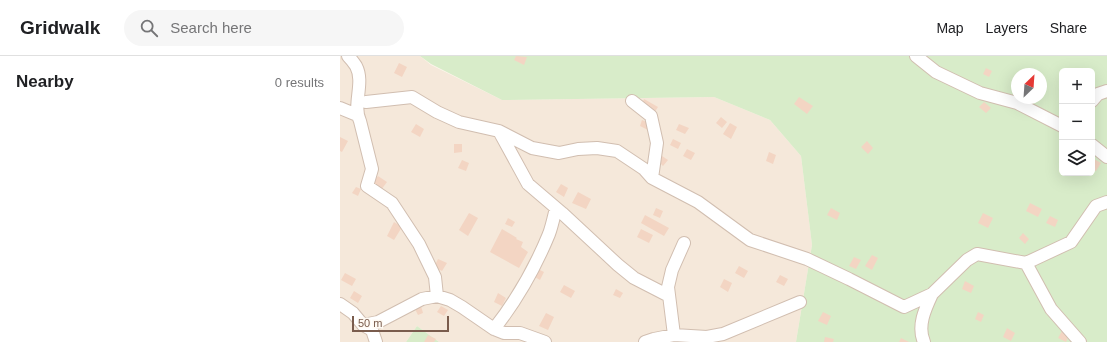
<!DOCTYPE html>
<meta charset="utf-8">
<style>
:root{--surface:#fff;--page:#f6f6f6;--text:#202124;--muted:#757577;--line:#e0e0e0}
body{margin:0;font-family:Arial,sans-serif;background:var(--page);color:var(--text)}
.controls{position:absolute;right:12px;top:12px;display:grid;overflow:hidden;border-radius:6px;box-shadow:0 4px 16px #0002}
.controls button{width:36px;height:36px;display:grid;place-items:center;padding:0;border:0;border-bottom:1px solid var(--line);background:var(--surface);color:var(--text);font:20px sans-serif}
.compass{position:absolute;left:671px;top:12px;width:36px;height:36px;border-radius:50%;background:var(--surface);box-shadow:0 4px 16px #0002;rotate:25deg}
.scale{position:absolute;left:12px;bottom:10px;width:97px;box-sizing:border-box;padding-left:4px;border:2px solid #7a5c4d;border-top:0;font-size:11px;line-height:14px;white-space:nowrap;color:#7a5c4d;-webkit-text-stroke:3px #fffaf3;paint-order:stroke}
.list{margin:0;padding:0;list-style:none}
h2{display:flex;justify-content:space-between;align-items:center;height:52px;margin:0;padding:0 16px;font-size:17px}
h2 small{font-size:13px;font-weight:400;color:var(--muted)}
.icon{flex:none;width:22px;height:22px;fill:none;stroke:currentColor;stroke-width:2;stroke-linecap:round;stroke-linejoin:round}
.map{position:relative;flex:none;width:767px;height:286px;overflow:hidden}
header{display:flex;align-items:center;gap:24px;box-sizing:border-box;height:56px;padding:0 20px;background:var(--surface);border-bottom:1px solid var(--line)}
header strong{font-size:19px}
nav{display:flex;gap:22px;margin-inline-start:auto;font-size:14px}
.search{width:280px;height:36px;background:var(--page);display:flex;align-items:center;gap:10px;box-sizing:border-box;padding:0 14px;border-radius:22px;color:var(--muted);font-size:15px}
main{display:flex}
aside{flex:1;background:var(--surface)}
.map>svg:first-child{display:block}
.residential{fill:#f5e8da}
.green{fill:#d8ecc9;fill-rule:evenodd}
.building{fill:#f3d5c3}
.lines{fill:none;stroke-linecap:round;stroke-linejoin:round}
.street-casing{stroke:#d1beb0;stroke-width:14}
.street{stroke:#fff;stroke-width:12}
</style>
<header>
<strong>Gridwalk</strong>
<div class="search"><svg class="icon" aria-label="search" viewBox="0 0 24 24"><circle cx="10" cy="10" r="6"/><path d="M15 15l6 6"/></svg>Search here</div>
<nav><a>Map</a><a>Layers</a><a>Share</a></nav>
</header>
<main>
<aside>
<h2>Nearby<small>0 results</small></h2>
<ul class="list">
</ul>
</aside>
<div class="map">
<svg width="767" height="286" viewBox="0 0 767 286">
<rect width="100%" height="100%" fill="#fdf6ec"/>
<path class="residential" d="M0,0h80l11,9 71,35 212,-3 56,23 31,36 11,89 -16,97h-357l-22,-16 -11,16h-66z"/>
<path class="green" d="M80,0h687v286h-311l16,-97 -11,-89 -31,-36 -56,-23 -212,3 -71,-36zM722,15h30v102h-30zM677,18h24v24h-24z
M77,270l22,16h-33z"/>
<path class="building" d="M176,0l11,1 -3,8 -10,-5z
M59,7l8,4 -5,10 -8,-4z
M646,12l6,3 -3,6 -6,-3z
M459,41l14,9 -6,8 -13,-10z
M304,43l14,8 -4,6 -13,-7z
M644,46l7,6 -5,5 -7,-6z
M381,61l6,5 -5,6 -6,-5z
M302,64l9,4 -3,6 -8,-4z
M390,67l7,4 -6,12 -8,-5z
M76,68l8,5 -4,8 -9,-5z
M339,68l10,4 -4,6 -9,-4z
M0,81l8,4 -6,11 -2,-1z
M333,83l8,4 -3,6 -8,-4z
M527,85l6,7 -5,6 -7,-7z
M114,88h8v8l-8,1z
M347,93l8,4 -4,7 -8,-4z
M429,96l7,3 -3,9 -7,-3z
M322,100l6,4 -5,6 -5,-5z
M754,103l7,4 -5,8 -4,-2v-7z
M122,104l7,3 -3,8 -8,-3z
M38,120l9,6 -6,8 -9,-6z
M221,128l7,4 -4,9 -8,-5z
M16,131l5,2 -3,7 -6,-3z
M238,136l13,7 -5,10 -14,-6z
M690,147l12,6 -4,8 -12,-6z
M316,152l7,3 -3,7 -7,-3z
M491,152l9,5 -3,7 -10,-5z
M129,157l9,5 -10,18 -9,-6z
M643,157l10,5 -5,10 -10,-5z
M305,159l24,13 -5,8 -23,-13z
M710,160l8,4 -3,7 -9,-4z
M168,162l7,4 -3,5 -7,-3z
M54,166l8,5 -8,13 -7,-4z
M162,173l15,9 -1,1 7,3 -2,5 7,5 -9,16 -29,-16z
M301,173l12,6 -4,8 -12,-6z
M683,177l6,6 -4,5 -6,-6z
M532,199l6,3 -6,12 -7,-4z
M514,201l7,3 -5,9 -7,-3z
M98,203l9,4 -5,8 -8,-4z
M399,210l9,5 -4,7 -9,-5z
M196,212l8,4 -4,8 -7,-4z
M5,217l11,6 -4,7 -11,-6z
M440,219l8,4 -4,7 -8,-4z
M384,223l8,4 -4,9 -8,-5z
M625,225l9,5 -3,7 -9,-4z
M224,229l11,6 -4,7 -11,-6z
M276,233l7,4 -3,5 -7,-3z
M14,235l8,5 -4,7 -8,-5z
M158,237l8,5 -4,8 -8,-4z
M81,250l2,7 -5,2 -3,-6z
M101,250l7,4 -4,6 -7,-4z
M483,256l8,4 -4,9 -9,-4z
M638,256l6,3 -3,7 -6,-3z
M206,257l8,4 -6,13 -9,-4z
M667,272l8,5 -4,8 -8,-4z
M722,275l7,4 -3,7 -8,-4z
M88,279l8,4 -2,3h-10z
M485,281l9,2 -1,3h-9z
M561,282l8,4h-10z"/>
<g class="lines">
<g class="street-casing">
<path id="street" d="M8,0c3,3 6,7 8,10 9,17 -4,38 4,55l12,48 -5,17 25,17 27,41 16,33 2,19
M576,0l20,16 44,21 37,10 45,23
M292,45l19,15 6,27 -5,35
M752,45l6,-7 9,-3
M26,46l46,-5 25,15 22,10 40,9 33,17 27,5 19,-4 19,-1 20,3 27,18 8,9 46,24 52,38 57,19 42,20 55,28 28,-13 35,-34 10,-6 49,9 45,-21 25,-36 11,-4
M0,52l17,7
M159,75l29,53 34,29 56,52 16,13 35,18
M752,89l15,12
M686,207l25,46 29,33
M0,248l13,9 10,12 15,-3 44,-23 15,-3 13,4 12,7 32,22 10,4h16l25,9
M23,269l9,5 4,12
M154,273c22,-28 41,-61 55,-95 3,-8 5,-18 7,-26
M334,279l-6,-48 4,-17 12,-27
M305,286l9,-3 20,-4 33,2 16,-3 77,-32
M584,286c-7,-16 1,-33 8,-48"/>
</g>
<use href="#street" class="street"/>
</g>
</svg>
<div class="controls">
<button>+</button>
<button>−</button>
<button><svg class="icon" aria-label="layers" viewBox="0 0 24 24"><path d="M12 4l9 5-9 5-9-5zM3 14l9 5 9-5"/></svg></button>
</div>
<svg class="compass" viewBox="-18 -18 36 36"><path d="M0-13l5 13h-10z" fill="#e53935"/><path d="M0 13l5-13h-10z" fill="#757577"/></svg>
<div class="scale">50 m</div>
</div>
</main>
